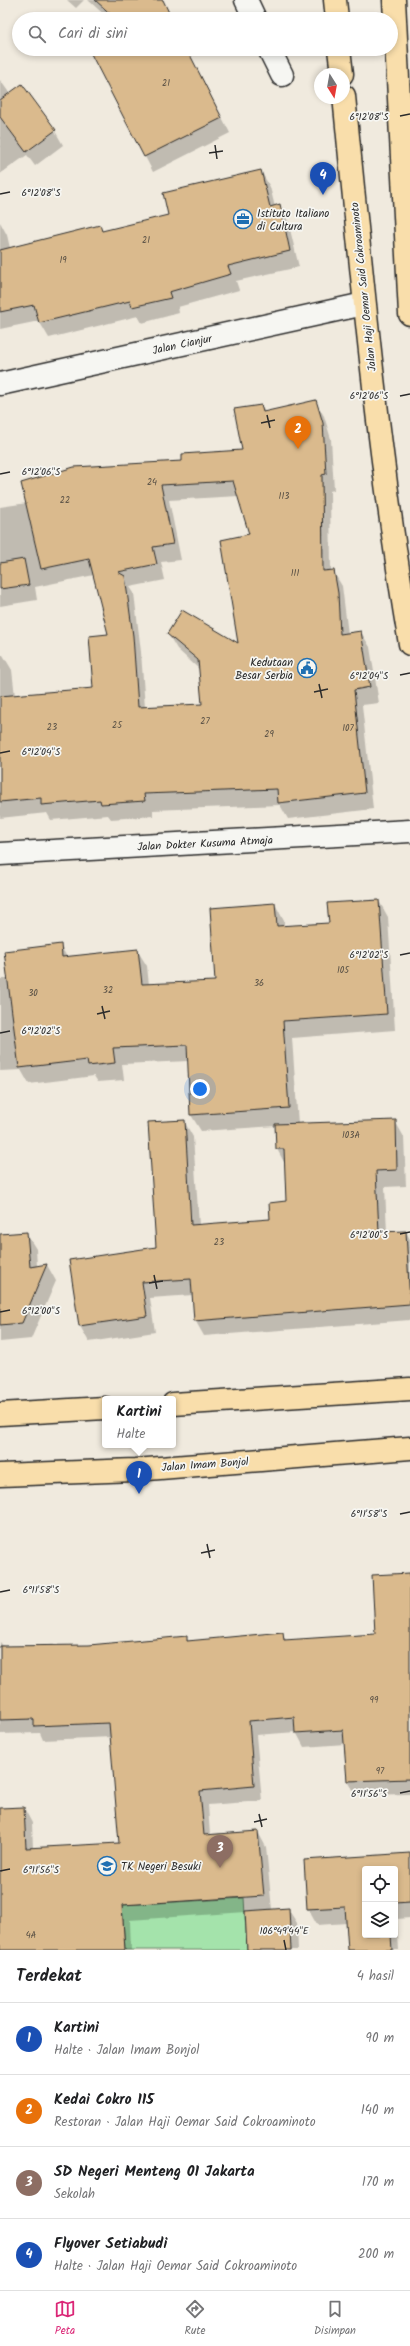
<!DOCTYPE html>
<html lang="id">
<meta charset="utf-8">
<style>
:root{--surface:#fff;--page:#f2f2f2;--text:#202124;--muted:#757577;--line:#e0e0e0;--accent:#db2777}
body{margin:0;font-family:Kalam,sans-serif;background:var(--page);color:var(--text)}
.controls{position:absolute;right:12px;bottom:12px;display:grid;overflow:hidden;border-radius:4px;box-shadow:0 2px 6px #0003}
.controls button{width:36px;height:36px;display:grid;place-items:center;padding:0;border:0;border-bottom:1px solid var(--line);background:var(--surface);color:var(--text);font:20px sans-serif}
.compass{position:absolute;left:314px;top:68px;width:36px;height:36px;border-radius:50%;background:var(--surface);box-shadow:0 2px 6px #0003;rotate:169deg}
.you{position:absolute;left:200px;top:1089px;width:14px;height:14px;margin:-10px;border:3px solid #fff;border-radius:50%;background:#1a73e8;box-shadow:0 0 0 6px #1a73e833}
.badge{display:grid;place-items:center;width:26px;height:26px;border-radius:50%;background:var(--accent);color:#fff;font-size:13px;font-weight:700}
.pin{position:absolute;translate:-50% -33px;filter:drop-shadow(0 1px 2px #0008)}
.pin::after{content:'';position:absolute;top:21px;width:14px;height:12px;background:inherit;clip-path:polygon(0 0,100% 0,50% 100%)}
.popup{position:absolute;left:102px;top:1396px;width:74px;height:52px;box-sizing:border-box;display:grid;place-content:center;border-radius:4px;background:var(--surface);filter:drop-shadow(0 1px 3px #0005);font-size:13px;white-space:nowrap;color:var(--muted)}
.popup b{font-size:15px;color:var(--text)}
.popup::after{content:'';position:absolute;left:50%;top:100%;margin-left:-8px;border:8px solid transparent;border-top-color:var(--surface)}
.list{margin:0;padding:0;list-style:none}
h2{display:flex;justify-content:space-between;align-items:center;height:52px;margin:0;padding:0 16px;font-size:17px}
h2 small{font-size:13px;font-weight:400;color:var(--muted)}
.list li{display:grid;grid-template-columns:26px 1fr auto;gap:12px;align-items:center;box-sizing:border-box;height:72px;padding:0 16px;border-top:1px solid var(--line)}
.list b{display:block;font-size:15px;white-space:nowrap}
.list p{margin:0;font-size:13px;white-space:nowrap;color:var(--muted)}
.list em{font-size:13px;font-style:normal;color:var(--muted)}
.icon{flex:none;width:22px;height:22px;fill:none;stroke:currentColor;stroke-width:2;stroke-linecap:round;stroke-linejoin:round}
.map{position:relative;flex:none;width:410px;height:1950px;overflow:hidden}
.search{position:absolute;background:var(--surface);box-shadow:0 2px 6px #0003;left:12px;right:12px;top:12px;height:44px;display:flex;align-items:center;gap:10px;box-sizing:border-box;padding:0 14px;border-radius:22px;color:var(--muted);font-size:15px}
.sheet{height:340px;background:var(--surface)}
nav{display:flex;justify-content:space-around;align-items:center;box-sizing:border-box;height:56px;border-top:1px solid var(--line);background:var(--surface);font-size:11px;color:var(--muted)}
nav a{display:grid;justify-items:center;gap:2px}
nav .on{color:var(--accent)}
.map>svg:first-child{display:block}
.green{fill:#a4e3ab;stroke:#68876b}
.shadow{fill:#0003;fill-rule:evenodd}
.building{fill:#daba8d;stroke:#2b2b2b;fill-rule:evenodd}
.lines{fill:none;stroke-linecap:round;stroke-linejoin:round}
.minor-casing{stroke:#2b2b2b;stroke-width:25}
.major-casing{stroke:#2b2b2b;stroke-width:25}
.minor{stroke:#f6f6f2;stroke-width:22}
.major{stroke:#f9deab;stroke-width:22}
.ticks{fill:none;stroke:#2b2b2b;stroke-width:1.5}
.labels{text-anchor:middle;stroke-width:3.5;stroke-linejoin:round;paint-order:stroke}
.number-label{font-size:9px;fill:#574f44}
.poi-label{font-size:11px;fill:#2b2b2b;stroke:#f6f6f2;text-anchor:start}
.street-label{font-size:11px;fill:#2b2b2b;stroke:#f6f6f2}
.ticks-label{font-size:10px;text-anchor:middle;fill:#2b2b2b;stroke:#f6f6f2;stroke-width:3.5;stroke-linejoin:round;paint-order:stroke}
</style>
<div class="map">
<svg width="410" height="1950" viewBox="0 0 410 1950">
<rect width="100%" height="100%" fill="#f0eade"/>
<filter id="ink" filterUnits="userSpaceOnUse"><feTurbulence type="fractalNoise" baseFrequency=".025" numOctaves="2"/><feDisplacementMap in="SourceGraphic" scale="8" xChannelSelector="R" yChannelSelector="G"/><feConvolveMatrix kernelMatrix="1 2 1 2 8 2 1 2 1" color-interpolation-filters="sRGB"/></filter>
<g filter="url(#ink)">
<path class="green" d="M244,1898l3,52h-122l-3,-45z"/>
<path class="shadow" d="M67,0h17l-8,8z
M88,0h62l22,19h-63z
M92,49h95l43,84 -77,39 -63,-122z
M0,80l10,14 45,37 8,14 -28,21 -8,-11 -27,19z
M261,171l9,16 5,20 4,-2 9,16 11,46 -63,14 3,9 -61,17 1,6 -37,10 -4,-7 -89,22 -10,-17 -39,8v-107l7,13 3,13 90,-22 3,6 66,-16z
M315,401l9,15 7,23 3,51 -4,1 1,80h2l9,15 6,48 13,-2 9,15 9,56 -17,2 11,104 -85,10 -8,-14 -127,5v6l-42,3 -3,-4 -57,5 -4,-7 -47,5v-163h3l9,15 3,26 79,-7 15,-54 -15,-60 -59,12 2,13 -37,6v-99l27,-4 156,-41 60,-11 18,-45 4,6zM239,496l11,39 -10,110 -72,-11 9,15 22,20 4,36 -58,3 -4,-56 -7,-59 -4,-6 35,-7 -4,-18 20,-2 -12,-60z
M379,901l9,16 7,113 -103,8 6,86 97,-3 9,16 2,49 -21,1 2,46 19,-1 4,7v81l-206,16 -9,-16 -2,-25 -43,3 5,34 -66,10 -9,-16 77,-78 27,-127 9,16 6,88 72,-5 16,-18 -2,-38 -8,-15 -1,-23 -75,5 -10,-16 -2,-54 -67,3 2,16 -26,2 -4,-6 -65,8 -8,-14 -21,1v-92h9l51,-34 7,12 70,-7 10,16 2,19 67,-3 59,-78 9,17v6l46,-3z
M26,1233l10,16 1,17 10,-1 9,16 -25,58 -31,3v-106z
M410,1574v220l-54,1 -8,-14 -3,-37 -41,3 -8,-15 -40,3 6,66 -54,4 2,31 48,-4 8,15 6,63 16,-1 9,14 1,27h-50l-2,-38 -116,8 1,30h-131v-141l24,-1 8,15 1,25 88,-4 -9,-107 -69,3 -3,-7 -40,1v-92l4,5 85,-1 97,-9 3,5 93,-8 5,7 89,-6z
M410,1854v64l-13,1 2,31h-50l-2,-27 -30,2 -9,-16 -3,-48zM365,1869h30v66h-30z"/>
<path class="building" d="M95,0h68l9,19h-56z
M187,49l35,69 -78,39 -55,-107z
M22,84l34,46 -30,22 -26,-35v-17z
M261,170l9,37 10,-3 10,47 -62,15 3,8 -62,18 2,6 -39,9 -2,-6 -91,22 -5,-18 -34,7v-62l100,-25 2,6 66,-16 -5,-22z
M316,400l7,23 3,51 -4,1 1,96 11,-1 4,23 2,41 21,-3 9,56 -16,3 11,103 -87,10 -1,-14 -133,5 1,7 -44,3 -1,-4 -59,5v-7l-41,4v-106l93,-8 -4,-52 19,-2 -19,-75 -48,10 -20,-86 53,-16 108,-6v-7l60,-4 -8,-41 27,-4 2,7zM233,481l16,53 -28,6 17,103 -56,-33 -15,24 31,26 4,44 -64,3 -5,-71 -8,-60 -7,-4 39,-8 -4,-17 20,-3 -12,-59z
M24,559l5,26 -29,4v-26z
M379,900l8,114 -104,7 6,87 -99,7 -3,-70 -74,3 2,15 -27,3 -1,-6 -68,8 -15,-117 57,-7 1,13 76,-8 4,35 73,-3 -5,-73 65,-5 2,23 52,-3 -2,-20z
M185,1120l6,105 79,-6 -1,-16 17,-2 -2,-52h-8l-1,-25 121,-4 1,50 -21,1 3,61 27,-1 4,73 -216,17 -3,-42 -49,3 5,34 -68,10 -10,-66 87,-13 -8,-125z
M27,1232l3,35 17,-3 -25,59 -22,2v-91z
M410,1573v206l-63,2 -4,-51 -48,3 -1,-16 -45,4 5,65 -54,5 4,44 54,-4 6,65 -142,9 3,45h-125v-142l24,-1 2,41 93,-5 -10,-120 -75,3v-7l-34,1v-74l89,-1 98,-9v5l96,-9 1,8 91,-6 -3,-59z
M410,1853v49l-15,1v-34h-30v66h26l1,15h-44l-3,-43 -38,2 -3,-49z
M289,1908l2,42h-44l-2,-39z"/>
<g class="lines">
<g class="minor-casing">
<path id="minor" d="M246,0l9,19
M269,49l13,26
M0,384l364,-80
M0,854l410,-23"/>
</g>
<g class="major-casing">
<path id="major" d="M335,0l2,19
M394,0l16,314
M339,49l3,25
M344,96c18,183 35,366 66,548
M173,1404l237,-15
M0,1414l105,-6
M0,1475l135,-5 275,-22"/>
</g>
<use href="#minor" class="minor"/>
<use href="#major" class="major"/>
</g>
</g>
<path class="ticks" d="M400,116l10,-2M215,145l2,14M209,153l14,-2M0,194l10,-2M400,396l10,-2M267,415l3,13M261,423l14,-3M0,474l10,-2M400,675l10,-2M319,684l3,14M314,692l14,-3M0,753l10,-2M400,955l10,-2M102,1006l3,13M97,1014l13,-3M0,1033l10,-2M400,1234l10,-2M154,1275l3,14M149,1283l14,-2M0,1312l10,-2M400,1514l10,-2M207,1544l3,14M201,1553l14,-3M0,1592l10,-2M400,1793l10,-2M259,1814l3,13M254,1822l13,-3M0,1871l10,-2M284,1940l2,10"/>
<defs>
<g id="office-ring" transform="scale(1)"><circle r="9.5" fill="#f6f6f2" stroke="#1f6fb2" stroke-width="1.5"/><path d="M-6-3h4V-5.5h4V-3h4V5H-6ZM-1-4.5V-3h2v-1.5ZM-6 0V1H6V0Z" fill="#1f6fb2"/></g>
<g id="civic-ring" transform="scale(1)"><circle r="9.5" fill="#f6f6f2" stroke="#1f6fb2" stroke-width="1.5"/><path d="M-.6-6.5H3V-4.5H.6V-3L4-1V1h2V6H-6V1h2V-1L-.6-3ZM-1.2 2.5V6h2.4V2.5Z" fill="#1f6fb2"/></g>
<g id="school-ring" transform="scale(1)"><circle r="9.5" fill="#f6f6f2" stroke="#1f6fb2" stroke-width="1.5"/><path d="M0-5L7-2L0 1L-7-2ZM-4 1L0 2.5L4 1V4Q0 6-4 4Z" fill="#1f6fb2"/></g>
</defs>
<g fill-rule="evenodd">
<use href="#office-ring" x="243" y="219"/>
<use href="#civic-ring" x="307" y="668"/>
<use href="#school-ring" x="107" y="1866"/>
</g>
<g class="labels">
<g class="number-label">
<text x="166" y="86">21</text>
<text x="146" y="243">21</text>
<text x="63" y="263">19</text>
<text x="152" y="485">24</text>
<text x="284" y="499">113</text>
<text x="65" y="503">22</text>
<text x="295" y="576">111</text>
<text x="205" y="724">27</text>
<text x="117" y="728">25</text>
<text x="52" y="730">23</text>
<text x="348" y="731">107</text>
<text x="269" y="737">29</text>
<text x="343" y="973">105</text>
<text x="259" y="986">36</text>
<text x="108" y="993">32</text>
<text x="33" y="996">30</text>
<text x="351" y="1138">103A</text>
<text x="219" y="1245">23</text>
<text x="374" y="1703">99</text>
<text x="380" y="1774">97</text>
<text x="31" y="1938">4A</text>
</g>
<g class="poi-label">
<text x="257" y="217">Istituto Italiano<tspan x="257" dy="13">di Cultura</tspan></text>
<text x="293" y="666" text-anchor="end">Kedutaan<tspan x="293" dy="13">Besar Serbia</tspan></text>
<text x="121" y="1870">TK Negeri Besuki</text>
</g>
<g class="street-label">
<text transform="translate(363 287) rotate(-96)" y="4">Jalan Haji Oemar Said Cokroaminoto</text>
<text transform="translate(182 344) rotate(-12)" y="4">Jalan Cianjur</text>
<text transform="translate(205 843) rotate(-3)" y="4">Jalan Dokter Kusuma Atmaja</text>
<text transform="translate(205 1464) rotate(-4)" y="4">Jalan Imam Bonjol</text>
</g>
</g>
<g class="ticks-label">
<text x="369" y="120">6°12'08"S</text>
<text x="41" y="196">6°12'08"S</text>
<text x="369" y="399">6°12'06"S</text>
<text x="41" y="475">6°12'06"S</text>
<text x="369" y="679">6°12'04"S</text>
<text x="41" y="755">6°12'04"S</text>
<text x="369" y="958">6°12'02"S</text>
<text x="41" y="1034">6°12'02"S</text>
<text x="369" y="1238">6°12'00"S</text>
<text x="41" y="1314">6°12'00"S</text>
<text x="369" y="1517">6°11'58"S</text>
<text x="41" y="1593">6°11'58"S</text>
<text x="369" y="1797">6°11'56"S</text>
<text x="41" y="1873">6°11'56"S</text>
<text x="284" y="1934">106°49'44"E</text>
</g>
</svg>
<div class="controls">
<button><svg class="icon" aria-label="locate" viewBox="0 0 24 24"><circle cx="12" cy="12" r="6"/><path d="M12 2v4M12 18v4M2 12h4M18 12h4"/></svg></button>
<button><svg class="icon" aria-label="layers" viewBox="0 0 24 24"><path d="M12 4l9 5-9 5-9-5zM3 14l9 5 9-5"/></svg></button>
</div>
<svg class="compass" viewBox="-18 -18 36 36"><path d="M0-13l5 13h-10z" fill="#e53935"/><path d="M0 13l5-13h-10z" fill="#757577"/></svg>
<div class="you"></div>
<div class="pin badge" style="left:139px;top:1494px;background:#1a4fb4">1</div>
<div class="popup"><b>Kartini</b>Halte</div>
<div class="pin badge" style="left:298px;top:449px;background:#e8710a">2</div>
<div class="pin badge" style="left:220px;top:1868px;background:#8d6e63">3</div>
<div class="pin badge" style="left:323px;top:195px;background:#1a4fb4">4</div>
<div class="search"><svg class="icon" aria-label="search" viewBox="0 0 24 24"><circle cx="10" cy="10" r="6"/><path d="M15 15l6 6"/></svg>Cari di sini</div>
</div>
<section class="sheet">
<h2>Terdekat<small>4 hasil</small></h2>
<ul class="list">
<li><span class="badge" style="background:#1a4fb4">1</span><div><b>Kartini</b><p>Halte · Jalan Imam Bonjol</p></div><em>90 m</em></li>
<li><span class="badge" style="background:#e8710a">2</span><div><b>Kedai Cokro 115</b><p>Restoran · Jalan Haji Oemar Said Cokroaminoto</p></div><em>140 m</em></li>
<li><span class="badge" style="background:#8d6e63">3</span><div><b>SD Negeri Menteng 01 Jakarta</b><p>Sekolah</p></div><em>170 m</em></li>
<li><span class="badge" style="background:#1a4fb4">4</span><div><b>Flyover Setiabudi</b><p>Halte · Jalan Haji Oemar Said Cokroaminoto</p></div><em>200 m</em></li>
</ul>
</section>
<nav>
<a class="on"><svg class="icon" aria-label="map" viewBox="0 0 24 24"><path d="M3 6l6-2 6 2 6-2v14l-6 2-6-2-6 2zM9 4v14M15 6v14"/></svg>Peta</a>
<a><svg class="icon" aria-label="directions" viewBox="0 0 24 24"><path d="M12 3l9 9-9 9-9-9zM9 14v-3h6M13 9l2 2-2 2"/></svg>Rute</a>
<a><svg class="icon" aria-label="saved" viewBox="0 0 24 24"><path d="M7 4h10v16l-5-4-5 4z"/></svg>Disimpan</a>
</nav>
